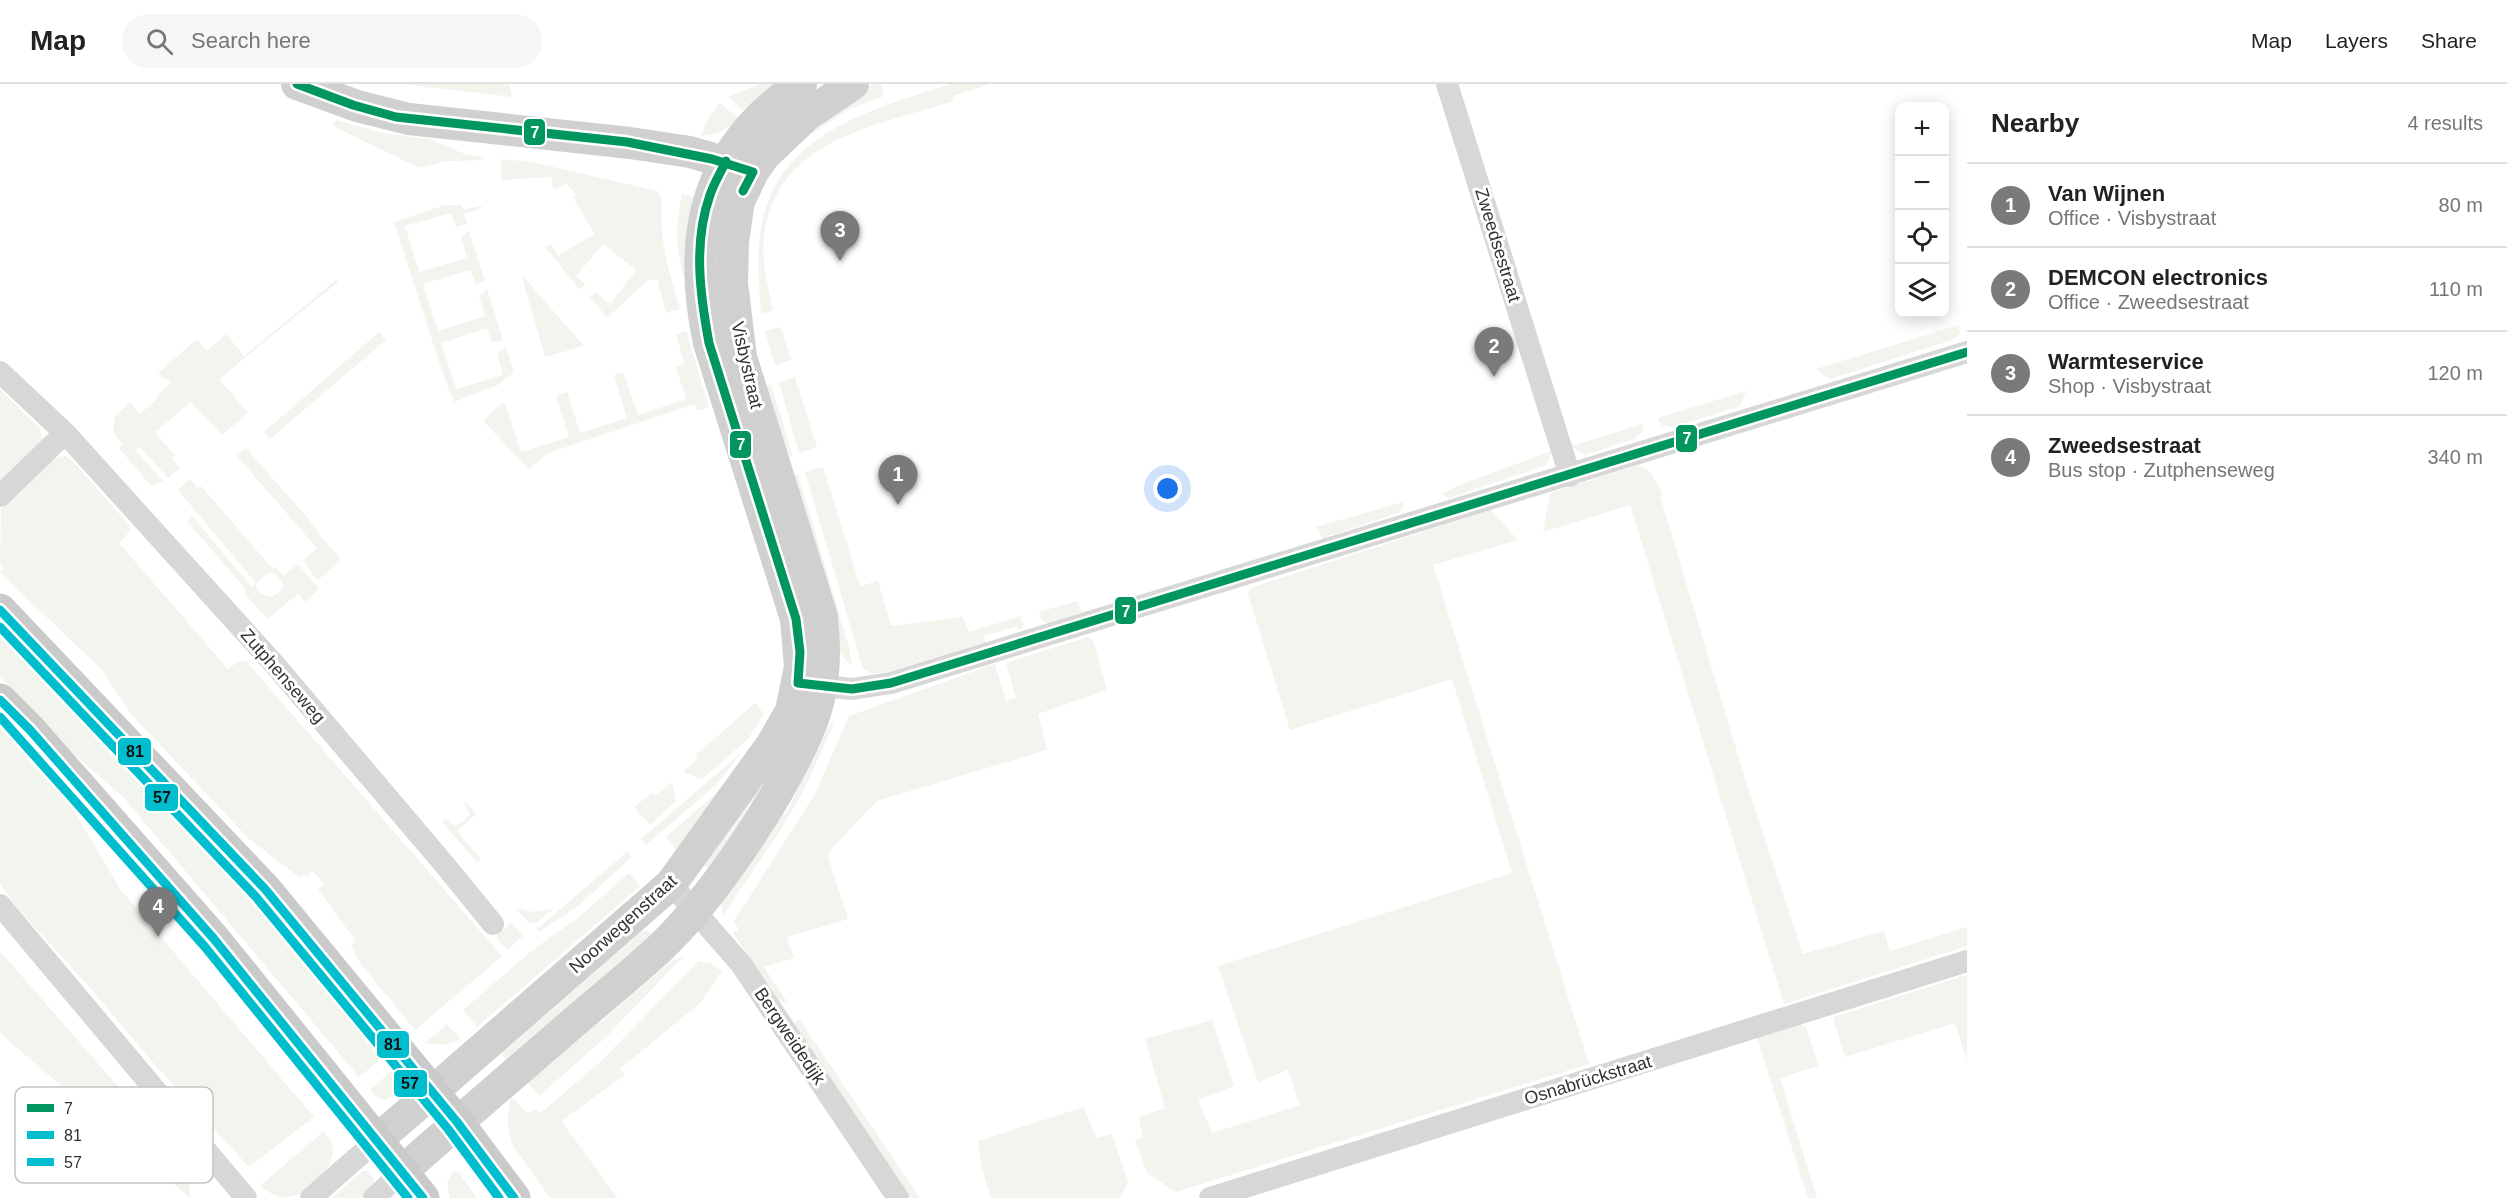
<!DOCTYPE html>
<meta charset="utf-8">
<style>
:root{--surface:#fff;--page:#f6f6f6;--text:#222;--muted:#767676;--line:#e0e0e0;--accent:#7a7a7a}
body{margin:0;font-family:Helvetica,sans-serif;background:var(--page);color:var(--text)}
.controls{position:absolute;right:18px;top:18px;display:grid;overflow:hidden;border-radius:12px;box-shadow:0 3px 15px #0003}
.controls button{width:54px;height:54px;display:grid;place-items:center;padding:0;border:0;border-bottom:2px solid var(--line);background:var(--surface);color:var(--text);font:30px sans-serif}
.you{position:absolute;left:1168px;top:405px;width:21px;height:21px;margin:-15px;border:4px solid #fff;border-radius:50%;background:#1a73e8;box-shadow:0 0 0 9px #1a73e833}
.badge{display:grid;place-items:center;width:39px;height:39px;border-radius:50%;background:var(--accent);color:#fff;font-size:20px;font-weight:700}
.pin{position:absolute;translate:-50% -50px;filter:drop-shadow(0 2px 3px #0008)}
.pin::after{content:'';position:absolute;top:32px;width:21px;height:18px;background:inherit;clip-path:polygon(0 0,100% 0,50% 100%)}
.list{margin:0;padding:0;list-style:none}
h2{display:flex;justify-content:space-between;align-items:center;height:78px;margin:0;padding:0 24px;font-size:26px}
h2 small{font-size:20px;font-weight:400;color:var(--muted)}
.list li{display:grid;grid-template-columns:39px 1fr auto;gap:18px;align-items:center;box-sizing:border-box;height:84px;padding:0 24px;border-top:2px solid var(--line)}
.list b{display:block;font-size:22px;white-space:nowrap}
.list p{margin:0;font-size:20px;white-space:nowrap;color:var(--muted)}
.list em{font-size:20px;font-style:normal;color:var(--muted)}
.icon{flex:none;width:33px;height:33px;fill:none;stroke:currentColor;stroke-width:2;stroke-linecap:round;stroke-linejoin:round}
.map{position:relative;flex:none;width:1967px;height:1114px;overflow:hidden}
header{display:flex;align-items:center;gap:36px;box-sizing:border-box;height:84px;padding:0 30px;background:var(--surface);border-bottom:2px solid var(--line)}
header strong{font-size:28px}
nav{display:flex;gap:33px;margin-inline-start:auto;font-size:21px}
.search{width:420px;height:54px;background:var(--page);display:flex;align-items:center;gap:15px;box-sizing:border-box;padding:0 21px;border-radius:33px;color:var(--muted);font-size:22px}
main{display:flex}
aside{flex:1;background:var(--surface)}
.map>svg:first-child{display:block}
.green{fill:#f1f5ed;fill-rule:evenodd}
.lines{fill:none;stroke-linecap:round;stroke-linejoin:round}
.street{stroke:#d7d7d7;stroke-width:22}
.secondary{stroke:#d0d0d0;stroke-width:32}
.primary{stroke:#cacaca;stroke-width:33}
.bus-1-casing{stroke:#fff;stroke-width:14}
.bus-2-casing{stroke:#fff;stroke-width:14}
.bus-3-casing{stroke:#fff;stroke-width:14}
.bus-1{stroke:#00965e;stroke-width:9}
.bus-2{stroke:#00becd;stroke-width:9}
.bus-3{stroke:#00becd;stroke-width:9}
.labels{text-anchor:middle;stroke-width:6;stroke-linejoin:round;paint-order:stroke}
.street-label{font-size:18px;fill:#333;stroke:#fff}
.key{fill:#fff;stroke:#c2c2c2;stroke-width:1.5}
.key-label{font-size:16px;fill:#333}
.line-badge{stroke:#fff;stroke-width:2}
.badge-label{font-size:16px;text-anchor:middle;font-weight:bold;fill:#fff}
.pale-badge-label{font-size:16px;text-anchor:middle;font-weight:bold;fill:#111}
</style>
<header>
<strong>Map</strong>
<div class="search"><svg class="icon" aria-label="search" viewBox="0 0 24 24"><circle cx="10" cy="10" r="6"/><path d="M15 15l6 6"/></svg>Search here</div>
<nav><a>Map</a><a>Layers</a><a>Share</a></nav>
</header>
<main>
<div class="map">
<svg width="1967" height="1114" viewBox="0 0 1967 1114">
<rect width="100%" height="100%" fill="#fff"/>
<path class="green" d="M403,0h106l3,13z
M760,0h16l-31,28 -17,-15z
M875,0h6l3,12 -34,13 -47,30 57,-48z
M951,0h40l-38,12 1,5c-78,25 -179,38 -190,137 -3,24 4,49 9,72l-12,4c-2,-33 -6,-67 3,-100 23,-84 115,-107 187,-130z
M720,19l18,15c-10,12 -21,17 -37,18l5,-14z
M336,36l46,13 47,6 38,16 17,2v3l-38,1 -27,7 -86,-42z
M501,75l31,3 125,29 5,7c-3,44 6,70 18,111l-14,4 -9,-34 -9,1 -40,37 -3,-2 -16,-19 7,-3 14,11 26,-34 -33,-26 -27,32 10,9 -7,4 -34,-42 7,-2 6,11 37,-22 -22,-37 3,-2 -9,-11 -14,6 -1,-13 -51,3z
M682,110l15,3 -5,108c-13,-45 -20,-63 -10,-111z
M445,121h17l1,5 18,-4 1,2 -18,6 3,10 -11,3 -5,-14 -46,13 14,46 48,-14 -6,-21 8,-6 16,50 -9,3 -6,-14 -47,14 15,47 47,-15 -6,-20 8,-7 16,51 -11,3 -5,-15 -46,15 15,46 47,-14 -6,-22 9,-6 8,25 -16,13 -44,17 -13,-34 -47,-146z
M521,190l63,72 -39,11z
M336,196l2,2 -119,97 29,34 -26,22 -31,-33 -36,30 20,24 -3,2 8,10 -12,10 -28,-31 -4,3 27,31 -11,6 -33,-39 4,-3 -10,-13 2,-16 15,-14 10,12 18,-16 -1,-3 14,-12 -13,-10 39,-34 10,12 19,-17 18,22z
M1959,241l1,8 -5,6 -125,40 -14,-10z
M781,243l10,33 -16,5 -10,-34z
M686,247l23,76 -12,4 -2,-7 -147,49 -19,16 -46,-48 17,-17 5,-1 16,49 48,-15 -13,-41 11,-4 13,41 47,-15 -13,-43 9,-3 15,43 48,-16 -10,-32 8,-4 -8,-29z
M379,248l7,8 -116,99 -6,-7z
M795,293l22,70 -18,6 -20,-71z
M771,300l22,72 -10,3 -23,-71z
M0,305l40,40 2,12 -42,45z
M1746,307l-6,15 -66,21 -13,-2 -3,-7z
M1643,340v7l-9,8 -49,16 -14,-9z
M246,364l72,82 -1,1 24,29 -24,21 -14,-21 14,-12 -81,-93z
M1552,367l-5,14 -98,33 -8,-4 23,-11z
M65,372l7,4 57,65 1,6 -11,12 109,126 11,-8h7l254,293 1,3 -86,73 -54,-66 -10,-18 4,-4 -2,-5 -35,-47 6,-6 -11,-13 -7,6 -3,-3 -4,3 -51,-39 -117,-124 -31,-46 -100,-95 4,-6 -4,-4 1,-55 48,-49z
M1639,381l12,8 12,21 -3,2 87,289 56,169 81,-23 6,20 77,-24v19l-183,58 -154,-499 -87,27 7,-39z
M823,383l37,119 18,-5 13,45 72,-9 6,15 51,-16 4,9 -5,6 -2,-5 -33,10 2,6 -102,31h-11l-10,-4 -58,-197z
M798,390l50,170 4,19 -2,1 -10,-11 -8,-14 -46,-160z
M190,395l8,9 3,-2 72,83 3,-2 7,9 15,-12 21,25 -14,13 -7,-8 -31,25 -23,-26 2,-3 -59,-69 5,-5 59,70 5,-3 -78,-93zM269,489l8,2 6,9 -1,6 -10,7c-10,-1 -15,-4 -16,-14z
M1403,418v6l-5,5 -75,25 -7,-11z
M1491,426l27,30 -85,25 156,499 -413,128 -29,-19 -12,-34 8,-2 -4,-20 26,-9 -20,-69 67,-19 22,66 -36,14 14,33 88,-28 -12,-35 -30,12 -40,-116 294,-93 -60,-194 -162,51 -42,-136 2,-6z
M1077,517l5,11 -34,11 -6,-3 -3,-8z
M0,553l70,68 132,135 183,216 -26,21 -236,-280 -59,-52 -64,-68z
M1088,553l5,3 14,50 -69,24 9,36 -170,51 -46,48 -3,8 20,62 -61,18 7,21 -30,9 24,36 -8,-1 -47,-69 6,-3 -5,-9 81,-127 34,-78 146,-52 11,37 10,-3 -10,-35z
M755,619l9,11 -16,25 -46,40 -19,-7 15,-14 -2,-3z
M0,632l44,50 25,36 51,87 194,228 -65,50 -93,-101 -70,-83 -69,-75 -17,-24z
M831,639l3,1 -32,70 -24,40 -55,81 -2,-12 37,-68 30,-25 38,-80z
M803,645l-91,141 -7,-4 -2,-8z
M742,668l-26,33 -70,60 -5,-6z
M672,698l4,19 -26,24 -16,-18 18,-14 3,3z
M723,703l-44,67 -13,-17z
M465,717l11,13 -19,17 24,28 -4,3 -35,-40 4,-4 5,6 4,1 8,-3 7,-8 -6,-12z
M628,767l4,6 -54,49 -39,26 -2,-3z
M629,789l11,13 -163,141 -14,-17 71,-61 45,-32z
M516,824l17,4 20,-3 -16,14 -9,-1z
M511,839l12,13 -16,14 -10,-12v-3z
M642,847h6l5,5 -145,125 -7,-7z
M0,867l189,217 1,30 -190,-165z
M684,872l-78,81 -67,59 -16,-19 62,-56 15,2 71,-62z
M699,877l12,2 11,9 -22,31 -80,66 5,6 -64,46 57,77h-68l-38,-54 -5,-23 4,-25 16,17 10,-3 4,3 60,-52z
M1967,891v86l-12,-38 -110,34 -12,-40z
M799,935l121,179h-9l-117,-174z
M447,940l14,16 -18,5 -18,-2z
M1799,940l7,2 12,40 -38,12 37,120h-9l-51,-160z
M394,985l8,9v9l-4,7 -13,6 -9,-4 -6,-6z
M1084,1023l12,31 16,-4 16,48 -8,16h-129l-9,-29 -4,-28z
M324,1047c3,5 8,11 9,16 2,21 -24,47 -43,50 -13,1 -21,-4 -30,-11z
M363,1087h5l6,8v8l-13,11h-29z
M453,1087l6,2 18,25h-27l-3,-16z"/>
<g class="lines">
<path class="street" d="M1447,0l123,392
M0,288l65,61 210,232 169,199 49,60
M0,412l65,-63
M807,600l45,5 39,-6 1076,-331
M671,800l70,80 157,234
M0,821l246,293
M311,1114l65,-57
M374,1114l29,-27
M1210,1114l757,-237"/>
<path class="secondary" d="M297,0l60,22 52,13 221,24 60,9 54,16
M376,1057l295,-257 101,-140 19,-33 9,-44 -4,-48 -87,-276c-23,-108 -4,-195 92,-259
M403,1087c58,-52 118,-103 177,-154 27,-23 54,-45 79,-68 55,-52 124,-155 152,-225 14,-34 15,-71 11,-107l-81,-260 -9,-74 1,-41 6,-41 14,-29 11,-16 43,-41 46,-31"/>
<path class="primary" d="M0,526l265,279 192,233 57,76
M0,616l30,30 184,209 209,259"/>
<g class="bus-1-casing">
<path id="bus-1" d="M297,0l56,21 43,12 231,25 85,17 41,13 -10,19
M726,77c-5,11 -12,22 -16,34 -17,48 -10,99 -1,148l87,276 4,33 -2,31 54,6 39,-6 1076,-331"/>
</g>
<g class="bus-2-casing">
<path id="bus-2" d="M0,526l265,279 192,233 57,76
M0,616l30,30 184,209 209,259"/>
</g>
<g class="bus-3-casing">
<path id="bus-3" d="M0,543l256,270 192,232 51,69
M0,633l205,230 203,251"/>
</g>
<use href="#bus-1" class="bus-1"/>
<use href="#bus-2" class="bus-2"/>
<use href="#bus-3" class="bus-3"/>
</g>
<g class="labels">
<g class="street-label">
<text transform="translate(1498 161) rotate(73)" y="6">Zweedsestraat</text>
<text transform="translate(747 281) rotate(77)" y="6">Visbystraat</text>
<text transform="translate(283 592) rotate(49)" y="6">Zutphenseweg</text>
<text transform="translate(623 840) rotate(-42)" y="6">Noorwegenstraat</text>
<text transform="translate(790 952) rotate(56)" y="6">Bergweidedijk</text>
<text transform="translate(1588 996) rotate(-17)" y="6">Osnabrückstraat</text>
</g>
</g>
<rect x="15" y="1003" width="198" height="96" rx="9" class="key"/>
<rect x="27" y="1020" width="27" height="8" fill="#00965e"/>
<rect x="27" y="1047" width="27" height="8" fill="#00becd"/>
<rect x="27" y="1074" width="27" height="8" fill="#00becd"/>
<g class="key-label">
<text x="64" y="1030">7</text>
<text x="64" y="1057">81</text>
<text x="64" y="1084">57</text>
</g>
<g class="line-badge">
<rect x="523" y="34" width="23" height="28" rx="6" fill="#00965e"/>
<rect x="1675" y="340" width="23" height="29" rx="6" fill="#00965e"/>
<rect x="729" y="346" width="23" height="29" rx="6" fill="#00965e"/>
<rect x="1114" y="512" width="23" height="29" rx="6" fill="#00965e"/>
<rect x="117" y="653" width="35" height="29" rx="6" fill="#00becd"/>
<rect x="144" y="699" width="35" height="29" rx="6" fill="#00becd"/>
<rect x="376" y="946" width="34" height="29" rx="6" fill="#00becd"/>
<rect x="393" y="985" width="35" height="29" rx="6" fill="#00becd"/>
</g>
<g class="badge-label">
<text x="535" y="54">7</text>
<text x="1687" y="360">7</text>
<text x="741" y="366">7</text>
<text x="1126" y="533">7</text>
</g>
<g class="pale-badge-label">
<text x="135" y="673">81</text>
<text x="162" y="719">57</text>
<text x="393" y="966">81</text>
<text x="410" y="1005">57</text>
</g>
</svg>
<div class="controls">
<button>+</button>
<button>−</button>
<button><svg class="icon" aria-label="locate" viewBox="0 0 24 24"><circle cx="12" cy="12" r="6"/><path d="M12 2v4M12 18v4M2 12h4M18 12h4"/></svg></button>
<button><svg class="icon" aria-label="layers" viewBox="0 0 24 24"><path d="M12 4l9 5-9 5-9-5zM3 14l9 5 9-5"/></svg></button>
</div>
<div class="you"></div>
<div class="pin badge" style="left:898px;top:421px">1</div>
<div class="pin badge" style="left:1494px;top:293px">2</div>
<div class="pin badge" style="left:840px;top:177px">3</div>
<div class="pin badge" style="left:158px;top:853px">4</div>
</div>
<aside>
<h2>Nearby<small>4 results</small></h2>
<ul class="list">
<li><span class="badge">1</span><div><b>Van Wijnen</b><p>Office · Visbystraat</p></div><em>80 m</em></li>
<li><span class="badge">2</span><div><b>DEMCON electronics</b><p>Office · Zweedsestraat</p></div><em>110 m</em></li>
<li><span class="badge">3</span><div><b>Warmteservice</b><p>Shop · Visbystraat</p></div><em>120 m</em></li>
<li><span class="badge">4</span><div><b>Zweedsestraat</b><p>Bus stop · Zutphenseweg</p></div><em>340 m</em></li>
</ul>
</aside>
</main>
